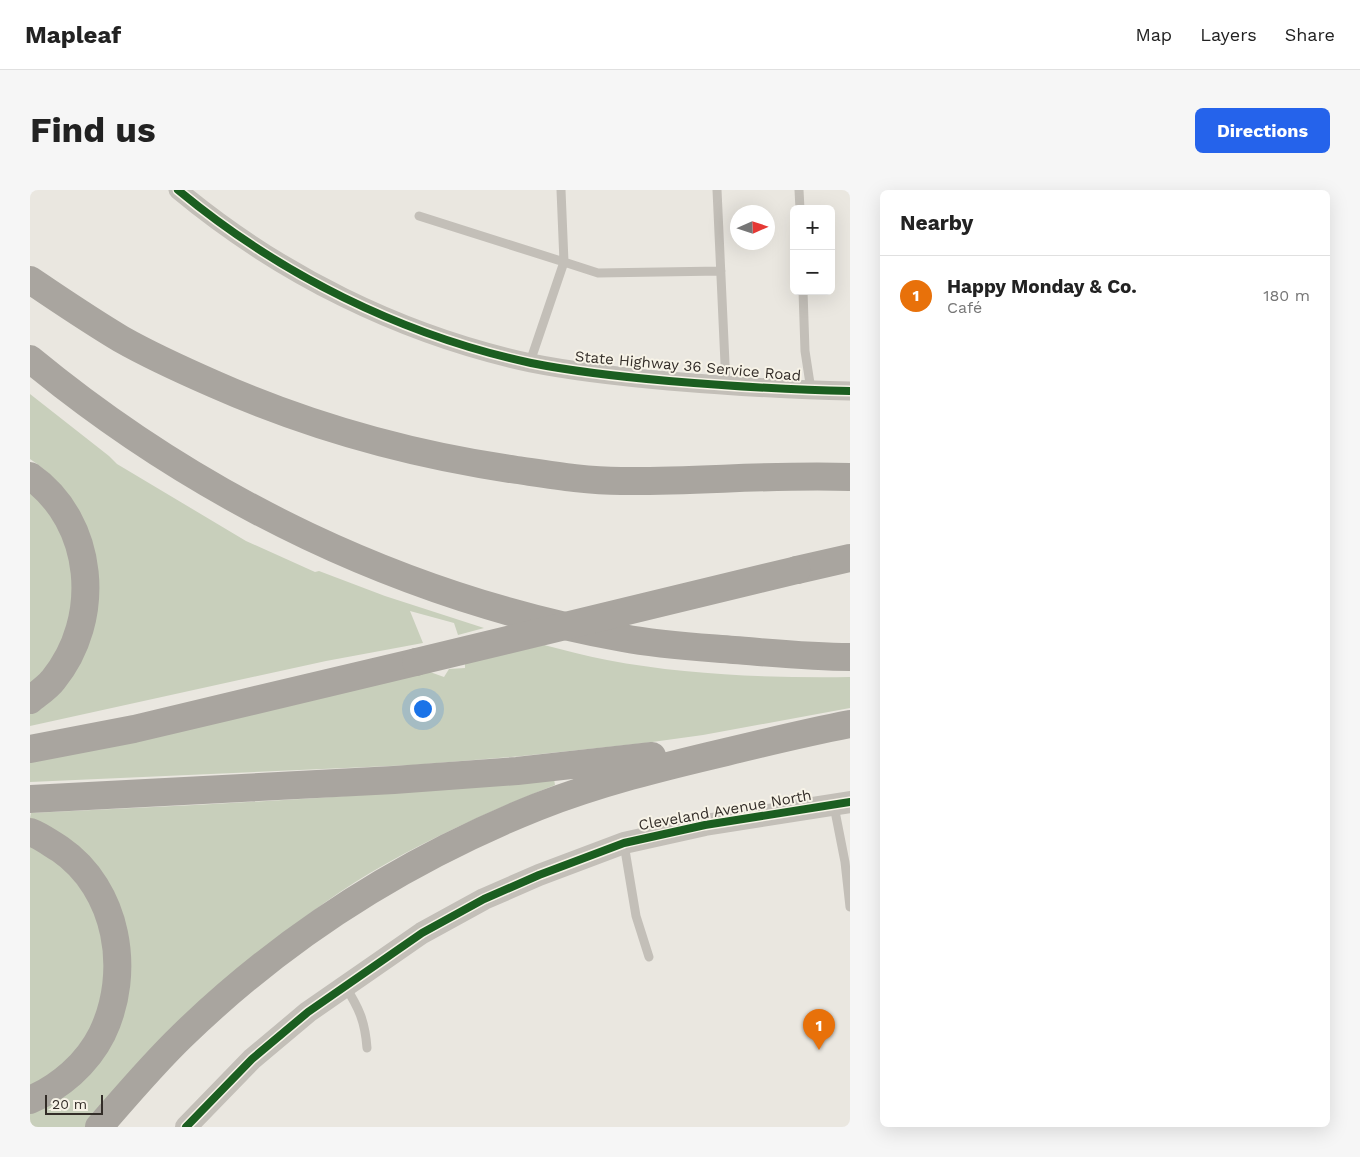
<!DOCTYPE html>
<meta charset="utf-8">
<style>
:root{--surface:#fff;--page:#f6f6f6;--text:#222;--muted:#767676;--line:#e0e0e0;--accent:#2563eb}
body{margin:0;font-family:"Work Sans",sans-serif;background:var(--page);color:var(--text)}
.controls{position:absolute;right:15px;top:15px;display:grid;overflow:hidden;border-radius:8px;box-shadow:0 5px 20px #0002}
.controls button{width:45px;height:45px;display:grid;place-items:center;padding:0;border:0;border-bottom:1px solid var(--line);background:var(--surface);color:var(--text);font:25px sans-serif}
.compass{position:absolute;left:700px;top:15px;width:45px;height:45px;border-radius:50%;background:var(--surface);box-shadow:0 5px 20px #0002;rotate:87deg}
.scale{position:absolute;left:15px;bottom:12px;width:58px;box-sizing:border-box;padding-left:5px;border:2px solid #332d28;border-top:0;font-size:14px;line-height:18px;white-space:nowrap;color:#332d28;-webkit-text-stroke:4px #f7f3e7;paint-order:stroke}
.you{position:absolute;left:392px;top:518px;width:18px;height:18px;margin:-12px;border:4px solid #fff;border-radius:50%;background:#1a73e8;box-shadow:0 0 0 8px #1a73e833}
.badge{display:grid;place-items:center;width:32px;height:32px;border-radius:50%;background:var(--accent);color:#fff;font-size:16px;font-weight:700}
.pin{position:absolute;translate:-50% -41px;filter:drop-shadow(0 1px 2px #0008)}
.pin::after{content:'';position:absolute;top:26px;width:18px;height:15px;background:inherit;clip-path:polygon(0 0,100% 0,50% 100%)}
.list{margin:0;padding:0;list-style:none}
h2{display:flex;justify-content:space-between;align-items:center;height:65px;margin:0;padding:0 20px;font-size:21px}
h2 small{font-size:16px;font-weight:400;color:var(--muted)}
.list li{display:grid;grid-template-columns:32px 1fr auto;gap:15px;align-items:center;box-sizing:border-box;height:80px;padding:0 20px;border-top:1px solid var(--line)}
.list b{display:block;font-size:19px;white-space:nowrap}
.list p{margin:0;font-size:16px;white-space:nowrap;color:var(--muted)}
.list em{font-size:16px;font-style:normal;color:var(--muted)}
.map{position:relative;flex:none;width:820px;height:937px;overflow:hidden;border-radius:8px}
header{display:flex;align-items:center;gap:30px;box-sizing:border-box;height:70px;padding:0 25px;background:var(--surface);border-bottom:1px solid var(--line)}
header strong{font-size:24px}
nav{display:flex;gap:28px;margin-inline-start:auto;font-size:18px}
.intro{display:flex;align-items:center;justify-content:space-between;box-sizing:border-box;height:120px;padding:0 30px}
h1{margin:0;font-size:35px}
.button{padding:12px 22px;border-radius:8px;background:var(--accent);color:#fff;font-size:18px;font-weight:700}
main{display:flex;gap:30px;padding:0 30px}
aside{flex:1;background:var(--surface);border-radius:8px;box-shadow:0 5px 20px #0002}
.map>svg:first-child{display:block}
.green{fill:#c8cfbb}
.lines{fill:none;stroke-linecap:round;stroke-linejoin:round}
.service{stroke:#c3bfb8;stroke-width:9}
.minor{stroke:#c3bfb8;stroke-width:19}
.tertiary{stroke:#c3bfb8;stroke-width:22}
.motorway{stroke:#a9a59f;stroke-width:28}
.motorway-bridge{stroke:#a9a59f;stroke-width:28}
.cycleway-casing{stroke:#f7f3e7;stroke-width:11}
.cycleway{stroke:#1b5e20;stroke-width:8}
.labels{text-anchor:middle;stroke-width:4;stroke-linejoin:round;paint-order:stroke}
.street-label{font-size:15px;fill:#332d28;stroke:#f7f3e7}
</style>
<header>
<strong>Mapleaf</strong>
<nav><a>Map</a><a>Layers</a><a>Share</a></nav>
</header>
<div class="intro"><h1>Find us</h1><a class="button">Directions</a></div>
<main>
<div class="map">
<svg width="820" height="937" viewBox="0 0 820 937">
<rect width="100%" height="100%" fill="#eae7e0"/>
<path class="green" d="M0,204l79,62 8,8 129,77 69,31 4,-1 66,25 99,32 -26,7 -4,-12 -44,-12 13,32 -97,18 -296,65v-16l42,-41 11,-149c-13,-26 -29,-45 -53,-61z
M0,296l26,28 21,62 -12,69 -35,43z
M514,455c21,5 42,11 63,15 78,15 163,18 243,17v31l-147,27 -58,8 -123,13 -109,9 -383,17v-20l99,-19 301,-71 14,5 5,-8 16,-1v-5z
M524,589l1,6c-63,25 -126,53 -185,88 -48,29 -94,65 -137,101 -15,12 -30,24 -44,37 -37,35 -70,77 -103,116h-56v-20l29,-14 70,-120 -67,-136 -32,-19 1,-5c175,-8 349,-17 523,-34z
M0,651l28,18 39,51 11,49 -12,62 -32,46 -34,22z"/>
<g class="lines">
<path class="service" d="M531,0l3,72 34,11 123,-2
M687,0l9,195
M769,0l1,19
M389,26l145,46 -34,100
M773,101l2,60 6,39
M804,616l11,56 5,45
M594,654l12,72 13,41
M315,796c14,22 20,35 22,62"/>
<path class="minor" d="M148,0c101,84 223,145 353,173 45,9 92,14 138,18 60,5 121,9 181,10"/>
<path class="tertiary" d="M156,937l66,-68 56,-47 114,-79 62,-34 55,-24 85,-32 81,-18 145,-23"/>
<path class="motorway" d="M0,90c30,20 59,40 91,59 30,17 61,31 93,45 97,43 199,71 303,86 34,5 69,11 104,11 76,1 152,-7 229,-4
M0,169c171,141 374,239 593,279 37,7 74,9 111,12 39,3 77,7 116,7
M0,286c65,46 73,143 23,204 -6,8 -16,14 -23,20
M767,380l53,-12
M0,559l104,-20 282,-67
M0,609l364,-19 123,-9 135,-15
M0,642c11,4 20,11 30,17 58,40 72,123 42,185 -15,30 -42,53 -72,66
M69,937c27,-31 53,-62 83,-91 102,-99 223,-176 355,-229 61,-24 125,-40 189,-55 41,-10 82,-20 124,-28"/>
<path class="motorway-bridge" d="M386,472l381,-92"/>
<g class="cycleway-casing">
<path id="cycleway" d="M148,0c101,84 223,145 353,173 45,9 92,14 138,18 60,5 121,9 181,10
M156,937l66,-68 56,-47 114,-79 62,-34 55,-24 85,-32 81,-18 145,-23"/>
</g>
<use href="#cycleway" class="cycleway"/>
</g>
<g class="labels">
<g class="street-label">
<text transform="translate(658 176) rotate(5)" y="5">State Highway 36 Service Road</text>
<text transform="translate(695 620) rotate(-10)" y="5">Cleveland Avenue North</text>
</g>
</g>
</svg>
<div class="controls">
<button>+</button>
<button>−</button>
</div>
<svg class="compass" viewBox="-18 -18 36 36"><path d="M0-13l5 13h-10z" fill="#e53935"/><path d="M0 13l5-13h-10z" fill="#767676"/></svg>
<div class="scale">20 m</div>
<div class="you"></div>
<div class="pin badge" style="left:789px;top:860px;background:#e8710a">1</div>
</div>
<aside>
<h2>Nearby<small></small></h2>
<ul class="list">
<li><span class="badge" style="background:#e8710a">1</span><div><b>Happy Monday &amp; Co.</b><p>Café</p></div><em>180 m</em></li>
</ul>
</aside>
</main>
